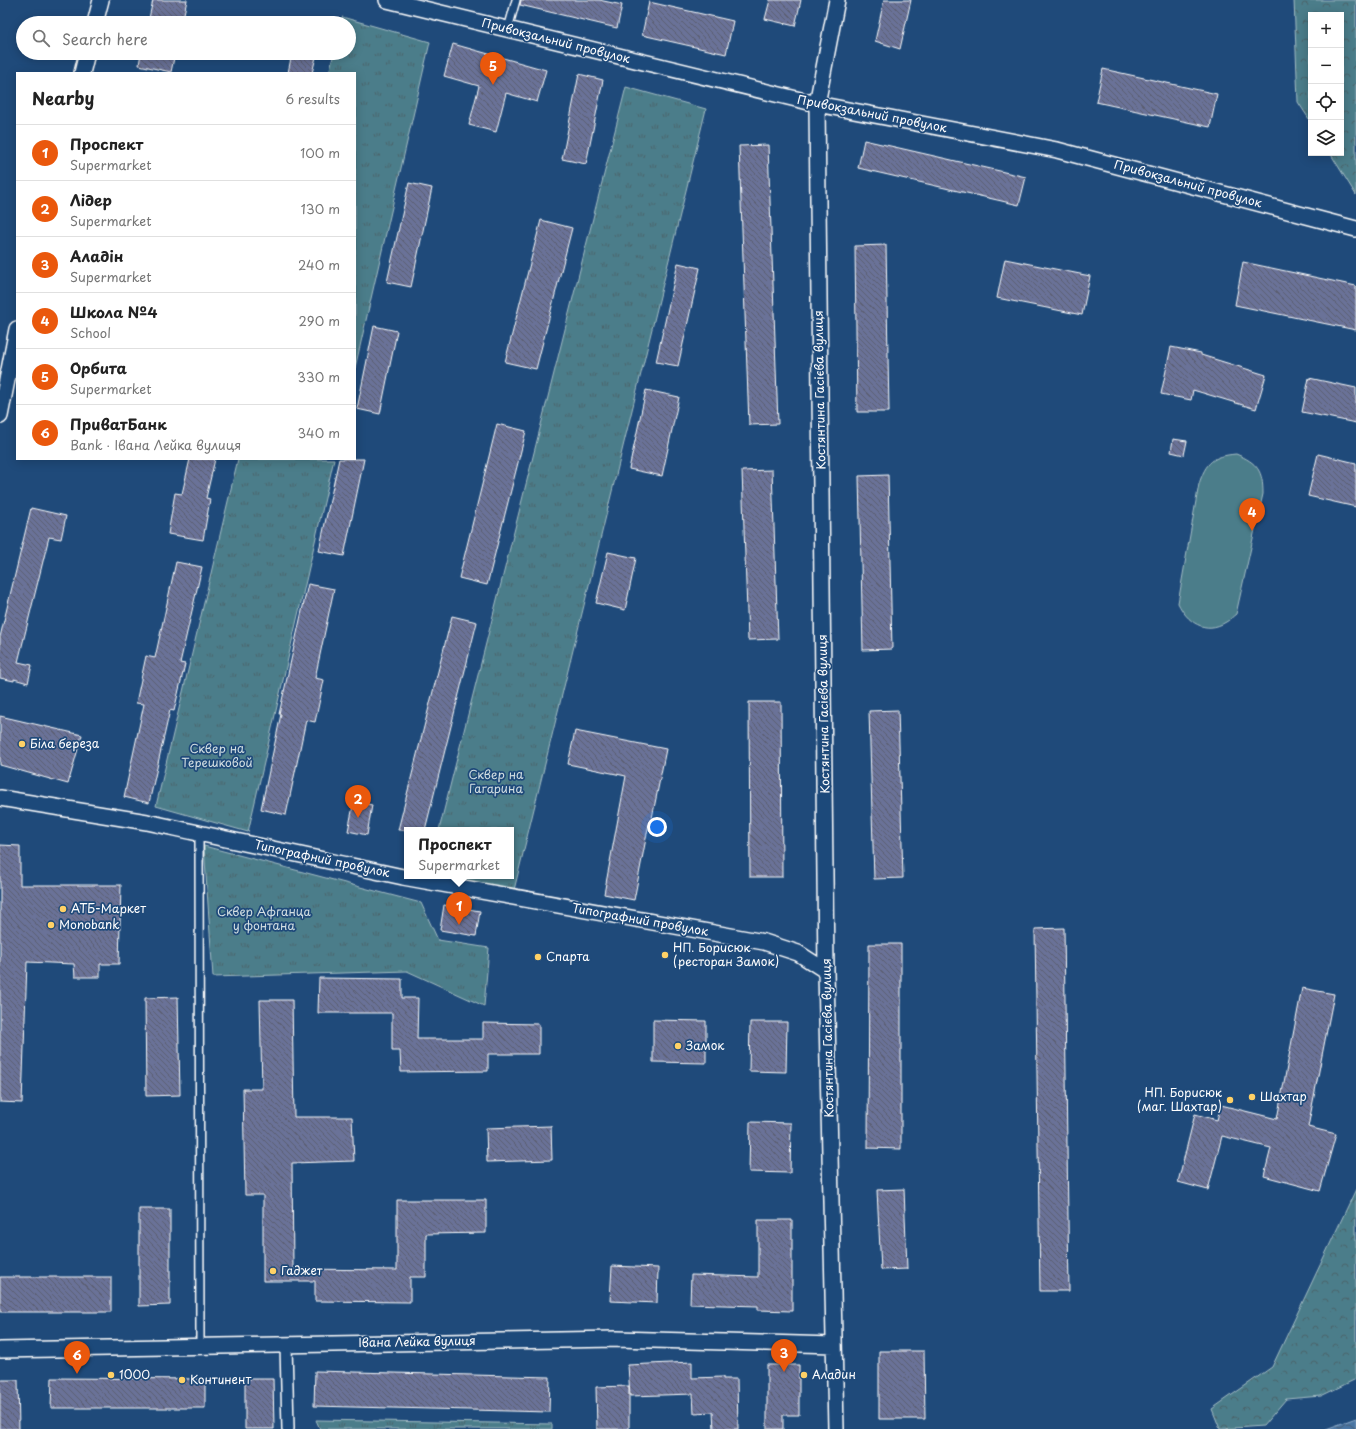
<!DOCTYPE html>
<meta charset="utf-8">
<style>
:root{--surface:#fff;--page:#f6f6f6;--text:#222;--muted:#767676;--line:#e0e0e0;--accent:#ea580c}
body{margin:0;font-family:"Playpen Sans",sans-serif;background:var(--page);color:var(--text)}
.controls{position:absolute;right:12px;top:12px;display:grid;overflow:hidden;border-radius:0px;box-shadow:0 2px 10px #0003}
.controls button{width:36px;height:36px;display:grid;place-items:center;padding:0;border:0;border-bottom:1px solid var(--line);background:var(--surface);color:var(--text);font:20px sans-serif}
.you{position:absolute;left:657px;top:827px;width:14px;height:14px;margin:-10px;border:3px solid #fff;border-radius:50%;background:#1a73e8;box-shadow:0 0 0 6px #1a73e833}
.badge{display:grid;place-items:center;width:26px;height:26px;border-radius:50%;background:var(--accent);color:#fff;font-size:13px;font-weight:700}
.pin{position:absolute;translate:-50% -33px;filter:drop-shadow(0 1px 2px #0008)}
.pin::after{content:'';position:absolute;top:21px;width:14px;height:12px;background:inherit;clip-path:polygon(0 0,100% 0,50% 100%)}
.popup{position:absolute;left:404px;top:827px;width:110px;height:52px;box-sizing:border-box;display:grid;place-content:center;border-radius:0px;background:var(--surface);filter:drop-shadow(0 1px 3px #0005);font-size:13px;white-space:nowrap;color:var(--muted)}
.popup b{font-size:15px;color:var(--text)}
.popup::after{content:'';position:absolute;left:50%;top:100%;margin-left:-8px;border:8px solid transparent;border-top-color:var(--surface)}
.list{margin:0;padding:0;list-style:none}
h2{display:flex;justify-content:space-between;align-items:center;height:52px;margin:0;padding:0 16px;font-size:17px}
h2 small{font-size:13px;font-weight:400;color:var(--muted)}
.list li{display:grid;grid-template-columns:26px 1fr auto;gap:12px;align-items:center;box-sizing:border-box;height:56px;padding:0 16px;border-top:1px solid var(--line)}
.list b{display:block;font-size:15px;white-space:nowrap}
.list p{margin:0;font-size:13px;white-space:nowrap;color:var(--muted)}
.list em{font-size:13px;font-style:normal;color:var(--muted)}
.icon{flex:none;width:22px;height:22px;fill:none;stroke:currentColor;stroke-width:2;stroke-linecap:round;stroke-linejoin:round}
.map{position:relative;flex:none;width:1356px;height:1429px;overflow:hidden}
.search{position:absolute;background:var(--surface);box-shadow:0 2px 10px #0003;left:16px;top:16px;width:340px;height:44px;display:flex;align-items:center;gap:10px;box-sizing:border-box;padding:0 14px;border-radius:22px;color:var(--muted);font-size:15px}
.panel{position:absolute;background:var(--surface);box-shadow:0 2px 10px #0003;left:16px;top:72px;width:340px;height:388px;border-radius:0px}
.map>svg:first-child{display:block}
.forest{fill:url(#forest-crowns);stroke:#a5bec4}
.park{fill:url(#park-tufts);stroke:#a5bec4}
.garden{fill:#4b7d8a;stroke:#a5bec4}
.water{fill:url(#water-waves);stroke:#91acc8}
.building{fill:url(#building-back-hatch);stroke:#fff}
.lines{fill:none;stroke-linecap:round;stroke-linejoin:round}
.service-casing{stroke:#fff;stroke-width:10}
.pedestrian-casing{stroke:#fff;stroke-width:14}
.minor-casing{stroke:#fff;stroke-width:18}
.service{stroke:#1f4a7a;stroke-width:7}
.pedestrian{stroke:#1f4a7a;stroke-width:11}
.minor{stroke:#1f4a7a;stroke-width:15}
.poi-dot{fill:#ffd166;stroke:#1f4a7a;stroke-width:1.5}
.labels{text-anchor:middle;stroke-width:3.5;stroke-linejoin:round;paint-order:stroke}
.street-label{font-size:12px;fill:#fff;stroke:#1f4a7a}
.poi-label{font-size:12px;fill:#fff;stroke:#1f4a7a;text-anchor:start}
.park-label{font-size:12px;fill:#d2dee2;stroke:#1f4a7a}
</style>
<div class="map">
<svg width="1356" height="1429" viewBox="0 0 1356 1429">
<defs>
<pattern id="forest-crowns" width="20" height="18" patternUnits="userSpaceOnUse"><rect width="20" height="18" fill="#4b7d8a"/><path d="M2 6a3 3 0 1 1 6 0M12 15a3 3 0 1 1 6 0" fill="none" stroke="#4c646b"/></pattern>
<pattern id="park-tufts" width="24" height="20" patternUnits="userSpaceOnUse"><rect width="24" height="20" fill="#4b7d8a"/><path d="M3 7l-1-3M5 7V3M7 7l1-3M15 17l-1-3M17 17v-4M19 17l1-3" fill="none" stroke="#4c646b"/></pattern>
<pattern id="water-waves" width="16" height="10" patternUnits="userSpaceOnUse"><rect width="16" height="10" fill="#4874a3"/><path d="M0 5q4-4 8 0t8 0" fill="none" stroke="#4a5e73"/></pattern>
<pattern id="building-back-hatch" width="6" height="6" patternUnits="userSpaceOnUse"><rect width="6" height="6" fill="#6a7298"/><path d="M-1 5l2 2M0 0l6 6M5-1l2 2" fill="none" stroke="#5a5d6e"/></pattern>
</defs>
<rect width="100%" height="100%" fill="#1f4a7a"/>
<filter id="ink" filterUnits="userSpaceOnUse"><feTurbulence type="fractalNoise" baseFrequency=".025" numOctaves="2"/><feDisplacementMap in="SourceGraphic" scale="8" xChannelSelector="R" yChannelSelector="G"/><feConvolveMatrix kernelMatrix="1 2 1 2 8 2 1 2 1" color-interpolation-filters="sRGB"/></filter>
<g filter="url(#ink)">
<path class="forest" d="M1294,0h62v195l-26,-42h11v-138h-30v107l-13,-20z
M1356,1189v190l-35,17 -35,3 -23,27 -43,3 -8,-20 60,-42z"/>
<path class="park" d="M342,17l88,25 -75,326v-295h-26l5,-20h15v-30h-8z
M626,87l80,22 -192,781 -87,-14h84v-46h-72z
M238,459h96l-86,373 -92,-26z
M204,846l217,57 17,37 51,8 -5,58 -77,-35 -194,6z
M316,1420l236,4v5h-232z"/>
<path class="garden" d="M1236,454c22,9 27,17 27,40l-27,120c-3,2 -6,6 -10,8 -21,13 -39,0 -48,-19l21,-119c7,-22 14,-28 37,-30z"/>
<path class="water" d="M1356,1418v11h-30z"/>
<path class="building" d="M153,0h34l-5,23h-34z
M521,0h78l23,5 -5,23 -97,-23z
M770,0h31l-6,26 -30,-7z
M884,0h27l-11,49 -25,-8z
M649,2l84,19 -7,33 -84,-19z
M453,44l93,26 -9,32 -31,-9 -10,39 -27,-7 10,-39 -35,-10z
M141,53h34l-4,19 -32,-7z
M292,53h25l-5,20h-24z
M1103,69l114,25 -7,33 -114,-25z
M579,74l24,6 -17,84 -24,-5z
M864,140l162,37 -7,28 -161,-37z
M768,145l10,279 -29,1 -10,-279z
M409,183l23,5 -21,99 -24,-5z
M541,220l31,8 -36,141 -31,-7z
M886,245l3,167h-32l-2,-166z
M1005,259l85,17 -8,39 -85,-17z
M1243,262l113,24v44l-121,-25z
M678,263l22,5 -22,98 -22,-4z
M374,326l23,5 -17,83 -23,-5z
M1171,347l30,6v2l65,20 -10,34 -63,-19 -2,10 -30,-6z
M1309,378l47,10v35l-54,-11z
M646,390l33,7 -17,79 -33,-7z
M497,424l29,7 -39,154 -28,-7z
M1173,439l14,2 -3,14 -13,-3z
M1318,454l38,9v44l-48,-11z
M190,459h25l-9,39 4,1 -7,41 -35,-6 7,-41 7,1z
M339,459h25l-20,97 -25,-5z
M772,470l6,169 -30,1 -6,-169z
M888,475l4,174 -29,1 -4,-174z
M31,508l35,8 -5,23 -12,-2 -31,125 14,3 -4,18 -14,-4v2l-14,-3v-41z
M608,552l28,6 -11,52 -29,-7z
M176,562l26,5 -22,96 5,1 -11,47 -4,-1 -21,93 -25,-6 20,-93 -8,-1 10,-47 9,2z
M308,584l26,5 -19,89 9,2 -9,42 -9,-2 -20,95 -25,-6 20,-95h-2z
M452,616l25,6 -52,208h-27z
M749,702h32l1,175h-32z
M898,710l5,168 -29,1 -5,-168z
M0,716l82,19 -14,49 -68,-19z
M575,731l91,18 -15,74h-2l-15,77 -30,-6 22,-118 -58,-12z
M354,801l18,4 -5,30 -19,-4z
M0,845l20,1v39h101l-2,79h-19v13h-25l-1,-13 -47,-2 -5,141 -22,-1z
M444,905l36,6 -4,25 -36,-6z
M1064,928l5,363h-29l-5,-362z
M869,944h32v205l-33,-1z
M319,978l83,1v19h16l-1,41h66v-16l56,1v30h-51v17l-87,1 -1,-21h-8v-38h-74z
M1302,988l32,6 -26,133 28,7 -16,57 -56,-15 7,-28 -49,-12 -14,54 -30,-8 17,-68 22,6 4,-15 56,14z
M178,997l2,98 -34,1 -1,-98z
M260,1000h32l2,117h58l2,44 -62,2 1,106 104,1v-70h89v33l-60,1v43h-16v25l-95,-1v-20h-52v-86h-18l-2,-106h19z
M653,1020l53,1v42l-53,-1z
M750,1022h37l-1,50 -37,-1z
M750,1122l41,1 -1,50 -41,-1z
M551,1126l1,34 -65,2 -1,-34z
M904,1189l3,80 -26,1 -4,-80z
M139,1209h31v96l-31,1z
M758,1220h34v91l-34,-1v-4l-68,-2 1,-29 67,2z
M612,1266l46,2 -1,35 -47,-2z
M0,1277h111v35h-111z
M879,1351h45l1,68h-46z
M692,1362v16l31,-1v2h14l1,50h-24l-1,-17 -19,1 -1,-19 -63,2 -2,-31z
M767,1365h32v50h-16v14h-16z
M315,1371l235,6 -1,35 -235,-6z
M52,1378l153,1v29h-154z
M245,1379h28l1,50h-29z
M0,1380h18l1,49h-19z
M629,1386v43h-32l-1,-42z"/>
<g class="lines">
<g class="service-casing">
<path id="service" d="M508,29l8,-29
M199,833l1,513"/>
</g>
<g class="pedestrian-casing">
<path id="pedestrian" d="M286,1345l2,84"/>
</g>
<g class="minor-casing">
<path id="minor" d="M387,0l430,104 240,46 299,79
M95,23l6,-23
M82,73l5,-20
M0,416l17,-87
M0,798l147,24 256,55 361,65 34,11 28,18
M0,1350l617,-11 217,6
M836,1429l-10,-458 -9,-867 20,-104"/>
</g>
<use href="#service" class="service"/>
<use href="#pedestrian" class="pedestrian"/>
<use href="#minor" class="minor"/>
</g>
</g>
<g class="poi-dot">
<circle cx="22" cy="744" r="4"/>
<circle cx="63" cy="909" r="4"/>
<circle cx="51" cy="925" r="4"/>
<circle cx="665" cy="955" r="4"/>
<circle cx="538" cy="957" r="4"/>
<circle cx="678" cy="1046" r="4"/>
<circle cx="1252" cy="1097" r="4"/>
<circle cx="1230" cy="1100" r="4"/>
<circle cx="273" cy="1271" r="4"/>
<circle cx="111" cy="1375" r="4"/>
<circle cx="804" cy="1375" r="4"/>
<circle cx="182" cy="1380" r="4"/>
</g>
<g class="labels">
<g class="street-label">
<text transform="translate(556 41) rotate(14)" y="4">Привокзальний провулок</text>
<text transform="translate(872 114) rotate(11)" y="4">Привокзальний провулок</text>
<text transform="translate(1188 184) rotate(15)" y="4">Привокзальний провулок</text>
<text transform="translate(820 390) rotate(-91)" y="4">Костянтина Гасієва вулиця</text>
<text transform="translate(824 714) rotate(-91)" y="4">Костянтина Гасієва вулиця</text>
<text transform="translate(322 859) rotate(12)" y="4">Типографний провулок</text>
<text transform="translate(640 920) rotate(10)" y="4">Типографний провулок</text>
<text transform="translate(828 1038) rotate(-91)" y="4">Костянтина Гасієва вулиця</text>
<text transform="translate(417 1342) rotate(-1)" y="4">Івана Лейка вулиця</text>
</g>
<g class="poi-label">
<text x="30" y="748">Біла береза</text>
<text x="71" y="913">АТБ-Маркет</text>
<text x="59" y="929">Monobank</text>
<text x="673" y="952">НП. Борисюк<tspan x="673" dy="14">(ресторан Замок)</tspan></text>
<text x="546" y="961">Спарта</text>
<text x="686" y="1050">Замок</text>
<text x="1222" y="1097" text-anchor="end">НП. Борисюк<tspan x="1222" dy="14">(маг. Шахтар)</tspan></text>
<text x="1260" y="1101">Шахтар</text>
<text x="281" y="1275">Гаджет</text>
<text x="119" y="1379">1000</text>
<text x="812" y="1379">Аладин</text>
<text x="190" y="1384">Континент</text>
</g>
<g class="park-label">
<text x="217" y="753">Сквер на<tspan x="217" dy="14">Терешковой</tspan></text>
<text x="496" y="779">Сквер на<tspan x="496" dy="14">Гагарина</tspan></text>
<text x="264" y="916">Сквер Афганца<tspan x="264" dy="14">у фонтана</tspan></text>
</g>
</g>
</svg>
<div class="controls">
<button>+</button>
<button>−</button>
<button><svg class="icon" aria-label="locate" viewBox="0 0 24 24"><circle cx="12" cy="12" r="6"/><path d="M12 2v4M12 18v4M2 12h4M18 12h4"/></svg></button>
<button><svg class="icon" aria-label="layers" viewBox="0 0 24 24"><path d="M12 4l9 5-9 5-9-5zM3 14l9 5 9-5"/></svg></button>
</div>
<div class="you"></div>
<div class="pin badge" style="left:459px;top:925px">1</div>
<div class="popup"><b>Проспект</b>Supermarket</div>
<div class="pin badge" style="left:358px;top:818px">2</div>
<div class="pin badge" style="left:784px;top:1372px">3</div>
<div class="pin badge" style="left:1252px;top:531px">4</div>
<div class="pin badge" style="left:493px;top:85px">5</div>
<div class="pin badge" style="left:77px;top:1374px">6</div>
<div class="search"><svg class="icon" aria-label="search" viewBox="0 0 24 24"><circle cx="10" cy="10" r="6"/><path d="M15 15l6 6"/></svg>Search here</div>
<section class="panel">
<h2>Nearby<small>6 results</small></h2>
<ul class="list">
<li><span class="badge">1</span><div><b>Проспект</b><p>Supermarket</p></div><em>100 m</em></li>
<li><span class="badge">2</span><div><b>Лідер</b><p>Supermarket</p></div><em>130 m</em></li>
<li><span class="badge">3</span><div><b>Аладін</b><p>Supermarket</p></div><em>240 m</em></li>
<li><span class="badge">4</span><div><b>Школа №4</b><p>School</p></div><em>290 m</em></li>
<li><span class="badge">5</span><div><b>Орбита</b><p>Supermarket</p></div><em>330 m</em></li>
<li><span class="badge">6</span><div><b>ПриватБанк</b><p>Bank · Івана Лейка вулиця</p></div><em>340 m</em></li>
</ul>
</section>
</div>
